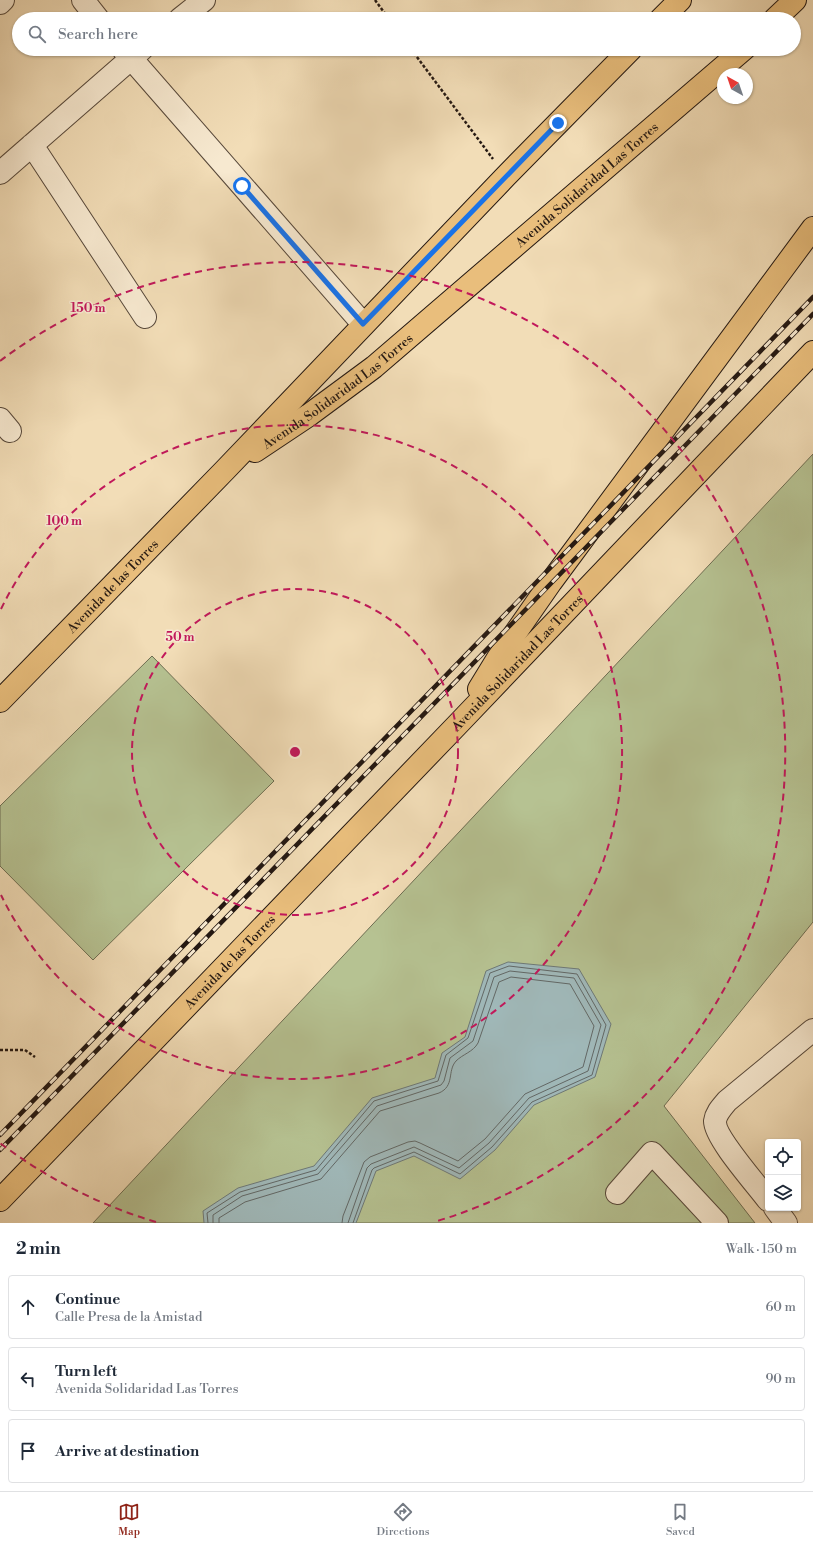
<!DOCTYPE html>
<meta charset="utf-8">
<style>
:root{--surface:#fff;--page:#f6f6f7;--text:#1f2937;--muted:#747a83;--line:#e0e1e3;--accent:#8f2418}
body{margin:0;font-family:"Libre Bodoni",serif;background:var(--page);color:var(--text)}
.controls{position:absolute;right:12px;bottom:12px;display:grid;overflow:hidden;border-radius:4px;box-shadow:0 1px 3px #0004}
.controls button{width:36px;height:36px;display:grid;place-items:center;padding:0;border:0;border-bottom:1px solid var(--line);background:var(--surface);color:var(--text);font:20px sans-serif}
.compass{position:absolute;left:717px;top:68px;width:36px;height:36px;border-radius:50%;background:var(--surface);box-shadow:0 1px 3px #0004;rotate:320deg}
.stop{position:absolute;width:12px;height:12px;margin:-9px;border:3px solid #1a73e8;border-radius:50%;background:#fff}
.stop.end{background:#1a73e8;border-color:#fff;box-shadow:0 1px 4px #0008}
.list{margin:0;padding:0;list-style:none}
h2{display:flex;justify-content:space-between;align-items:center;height:52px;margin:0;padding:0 16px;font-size:17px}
h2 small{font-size:13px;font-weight:400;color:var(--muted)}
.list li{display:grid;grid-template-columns:26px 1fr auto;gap:12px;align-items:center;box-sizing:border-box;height:64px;margin:0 8px 8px;padding:0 8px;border:1px solid var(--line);border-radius:4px}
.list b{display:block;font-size:15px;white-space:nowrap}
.list p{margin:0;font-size:13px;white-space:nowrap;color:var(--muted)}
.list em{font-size:13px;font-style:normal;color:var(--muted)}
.icon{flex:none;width:22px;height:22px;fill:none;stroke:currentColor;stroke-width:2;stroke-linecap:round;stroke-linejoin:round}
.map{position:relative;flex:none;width:813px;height:1223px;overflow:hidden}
.search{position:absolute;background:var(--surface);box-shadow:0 1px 3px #0004;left:12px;right:12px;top:12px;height:44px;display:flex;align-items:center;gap:10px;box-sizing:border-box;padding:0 14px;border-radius:22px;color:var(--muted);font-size:15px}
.sheet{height:268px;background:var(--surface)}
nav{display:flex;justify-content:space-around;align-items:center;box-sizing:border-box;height:56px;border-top:1px solid var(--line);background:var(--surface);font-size:11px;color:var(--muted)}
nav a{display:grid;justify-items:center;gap:2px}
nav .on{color:var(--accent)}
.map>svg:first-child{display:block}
.green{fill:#b6c292;stroke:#6d6d52}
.water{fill:#a0b9ba;stroke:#6e7977}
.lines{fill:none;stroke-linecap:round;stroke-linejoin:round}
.shore{stroke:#626866;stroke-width:1}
.minor-casing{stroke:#58493b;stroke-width:24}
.major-casing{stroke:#241812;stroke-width:24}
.path{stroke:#241812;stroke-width:2.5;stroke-dasharray:3 2;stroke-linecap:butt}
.minor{stroke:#f7e9d0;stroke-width:22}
.major{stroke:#e9be7c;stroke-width:22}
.rail-casing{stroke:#241812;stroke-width:4.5}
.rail{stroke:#f7e9d0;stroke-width:3;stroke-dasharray:9;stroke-linecap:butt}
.route{stroke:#1a73e8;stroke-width:5}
.ring{fill:none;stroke:#c2185b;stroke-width:2;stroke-dasharray:7 5}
.labels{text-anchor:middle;stroke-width:3;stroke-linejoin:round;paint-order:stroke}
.street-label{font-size:13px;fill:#241812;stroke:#f7e9d0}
.centre{fill:#c2185b;stroke:#f7e9d0;stroke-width:2}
.ring-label{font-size:12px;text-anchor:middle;font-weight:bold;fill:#c2185b;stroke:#f7e9d0;stroke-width:3;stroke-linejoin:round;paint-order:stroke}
</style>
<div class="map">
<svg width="813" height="1223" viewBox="0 0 813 1223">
<rect width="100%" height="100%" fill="#f2ddb7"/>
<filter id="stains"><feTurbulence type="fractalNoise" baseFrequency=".005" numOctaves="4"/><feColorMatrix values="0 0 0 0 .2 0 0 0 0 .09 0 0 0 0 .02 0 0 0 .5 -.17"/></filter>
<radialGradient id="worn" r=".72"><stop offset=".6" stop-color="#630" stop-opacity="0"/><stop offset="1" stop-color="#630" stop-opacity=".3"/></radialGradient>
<path class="green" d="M813,454v468l-149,184 91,117h-662z
M152,656l122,125 -181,179 -93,-94v-60z"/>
<path class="water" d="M508,962l71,7 32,55 -16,53 -61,28 -39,45 -35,29 -46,-23 -38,15 -20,52h-152l-1,-12 35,-23 76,-22 58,-68 63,-20 7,-25 23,-16 21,-66z"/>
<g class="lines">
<path class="shore" d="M208,1223l-1,-10 33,-21 76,-22 58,-69 64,-20 8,-26 22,-17 22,-65 19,-7 68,8 29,51 -14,50 -60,27 -40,45 -32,27 -46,-22 -40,16 -2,2 -19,53
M213,1223v-8l29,-19 76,-22 59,-68 64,-21 3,-4 6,-23 23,-17 21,-64 16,-6 64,7 27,47 -13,46 -59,27 -40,45 -30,25 -45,-21 -43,17 -4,4 -19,55
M219,1223v-5l26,-16 76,-23 59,-68 59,-18c16,-7 8,-22 17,-32 7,-7 17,-9 22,-18l21,-61 12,-5 59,7 24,42 -11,41 -58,27 -40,45 -27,22 -38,-18 -5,-2 -7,1 -38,15 -6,5 -21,54 -1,7"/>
<g class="minor-casing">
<path id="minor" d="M83,0l15,19
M0,3l3,-3
M180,19l24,-19
M123,49l240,275
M32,145l113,172
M0,173l142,-124
M0,419l10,12
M617,1193l35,-40 65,70
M768,1200c-11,-15 -54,-63 -53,-79 1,-8 7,-14 12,-20l86,-71
M775,1208l11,15"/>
</g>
<g class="major-casing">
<g id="major">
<path d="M661,19l19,-19"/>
<path d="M775,19l20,-19"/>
<path id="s1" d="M255,451l54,-36 65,-48 370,-318"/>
<path d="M479,689l19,-31 53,-76 262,-354"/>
<path id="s2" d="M0,701l225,-231 281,-294 125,-127"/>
<path id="s3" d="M0,1200l459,-477 354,-371"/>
</g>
</g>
<path class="path" d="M375,0l14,19
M411,49l82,110
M0,1050h25l10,7"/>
<use href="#minor" class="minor"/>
<use href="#major" class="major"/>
<g class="rail-casing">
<path id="rail" d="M0,1135l813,-838
M0,1150l813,-836"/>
</g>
<use href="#rail" class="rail"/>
</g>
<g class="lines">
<path class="route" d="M242,186l121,138 195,-201"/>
</g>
<g class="ring">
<circle cx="295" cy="752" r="163"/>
<path d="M1 609A327 327 0 1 1 1 895"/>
<path d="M156 1222A490 490 0 0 1 0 1143M0 361A490 490 0 1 1 434 1222"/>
</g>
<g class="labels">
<g class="street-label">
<text dy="5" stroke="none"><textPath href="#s1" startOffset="426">Avenida Solidaridad Las Torres</textPath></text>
<text dy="5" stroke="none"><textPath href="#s1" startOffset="102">Avenida Solidaridad Las Torres</textPath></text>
<text dy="5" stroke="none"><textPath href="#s2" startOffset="161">Avenida de las Torres</textPath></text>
<text dy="5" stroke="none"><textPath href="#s3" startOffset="746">Avenida Solidaridad Las Torres</textPath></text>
<text dy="5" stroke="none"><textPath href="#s3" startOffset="331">Avenida de las Torres</textPath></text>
</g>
</g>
<circle cx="295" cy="752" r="6" class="centre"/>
<g class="ring-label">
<text x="88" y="312">150 m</text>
<text x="64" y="525">100 m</text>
<text x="180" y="641">50 m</text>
</g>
<rect width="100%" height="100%" filter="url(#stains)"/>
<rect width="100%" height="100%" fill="url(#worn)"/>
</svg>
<div class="controls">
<button><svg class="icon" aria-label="locate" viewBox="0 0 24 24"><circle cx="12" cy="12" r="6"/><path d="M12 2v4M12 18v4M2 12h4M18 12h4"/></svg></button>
<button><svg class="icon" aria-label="layers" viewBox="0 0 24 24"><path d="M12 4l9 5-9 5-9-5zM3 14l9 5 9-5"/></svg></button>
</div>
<svg class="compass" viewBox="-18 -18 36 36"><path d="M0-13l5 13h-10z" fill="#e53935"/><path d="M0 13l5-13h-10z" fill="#747a83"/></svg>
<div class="stop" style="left:242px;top:186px"></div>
<div class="stop end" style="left:558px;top:123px"></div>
<div class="search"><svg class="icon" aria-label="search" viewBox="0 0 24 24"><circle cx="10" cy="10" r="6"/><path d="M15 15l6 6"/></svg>Search here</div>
</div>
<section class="sheet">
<h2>2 min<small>Walk · 150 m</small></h2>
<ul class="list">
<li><svg class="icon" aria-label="ahead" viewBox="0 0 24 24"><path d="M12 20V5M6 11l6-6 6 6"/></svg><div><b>Continue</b><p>Calle Presa de la Amistad</p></div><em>60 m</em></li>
<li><svg class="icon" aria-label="left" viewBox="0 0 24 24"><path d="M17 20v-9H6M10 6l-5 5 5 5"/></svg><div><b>Turn left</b><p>Avenida Solidaridad Las Torres</p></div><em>90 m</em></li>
<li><svg class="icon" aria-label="arrive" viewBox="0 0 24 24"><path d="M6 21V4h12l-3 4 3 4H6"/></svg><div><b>Arrive at destination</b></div></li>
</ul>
</section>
<nav>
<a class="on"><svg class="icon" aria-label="map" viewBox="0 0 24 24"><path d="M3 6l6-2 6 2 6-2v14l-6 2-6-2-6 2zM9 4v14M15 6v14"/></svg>Map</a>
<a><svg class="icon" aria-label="directions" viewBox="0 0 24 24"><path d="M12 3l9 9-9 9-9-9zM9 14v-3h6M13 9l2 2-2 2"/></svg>Directions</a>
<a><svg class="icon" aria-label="saved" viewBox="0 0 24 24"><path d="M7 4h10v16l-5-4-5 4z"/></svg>Saved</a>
</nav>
